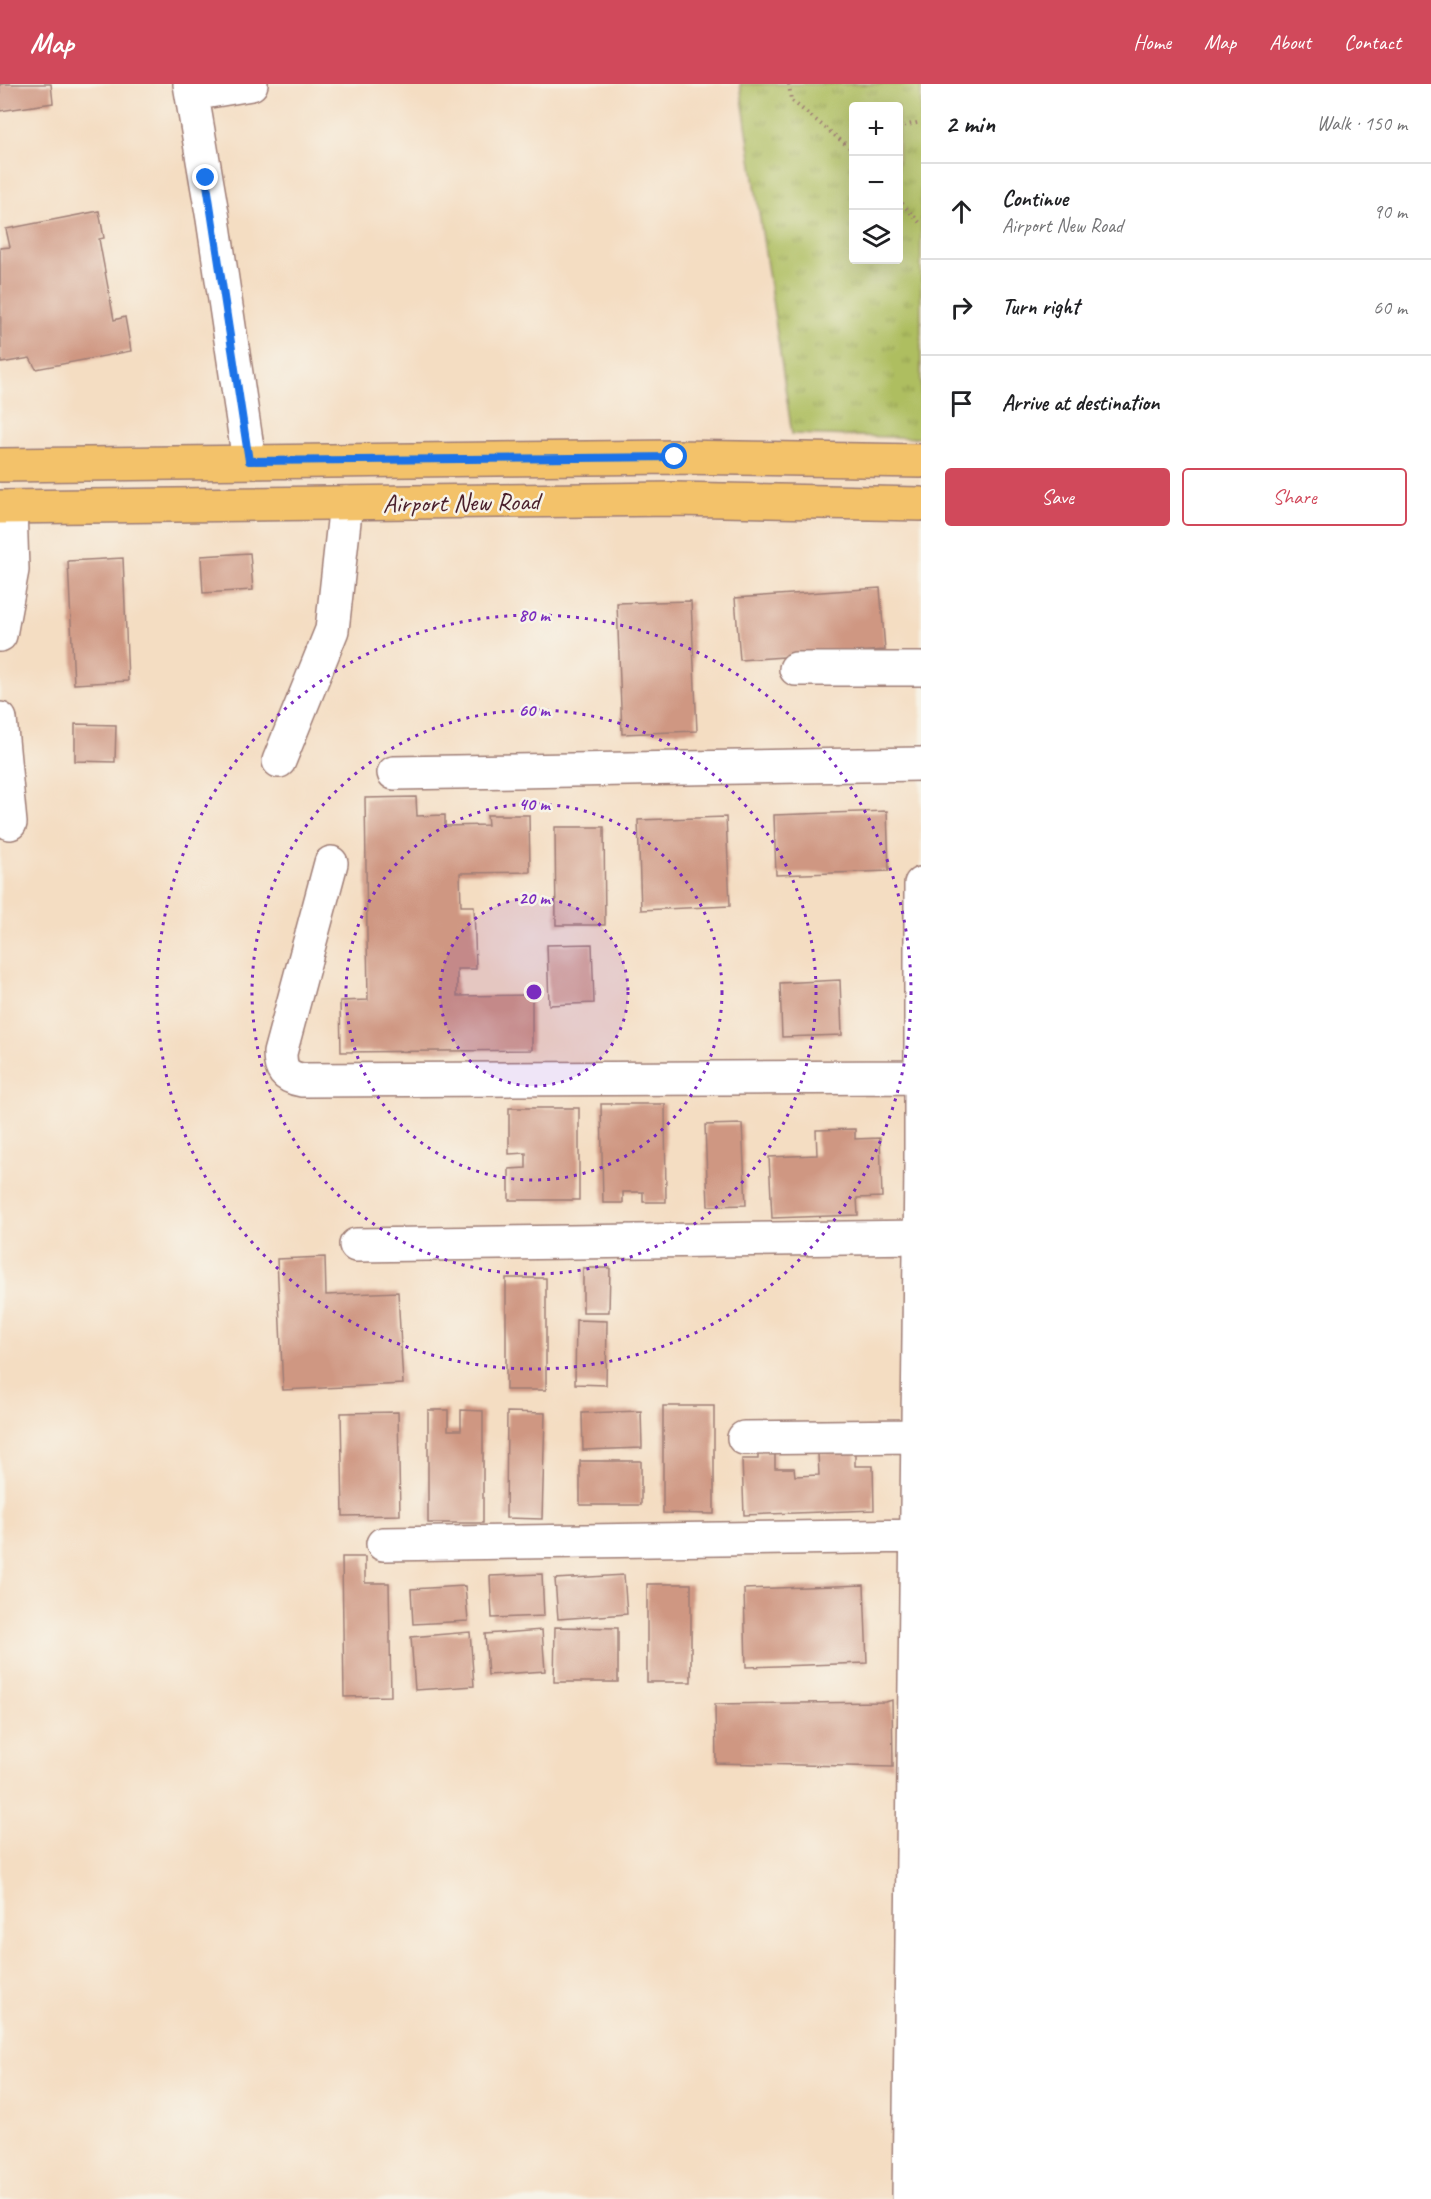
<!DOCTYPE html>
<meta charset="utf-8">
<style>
:root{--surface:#fff;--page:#f2f2f2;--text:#202124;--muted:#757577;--line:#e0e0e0;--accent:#d1495b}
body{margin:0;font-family:Caveat,sans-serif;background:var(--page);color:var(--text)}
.controls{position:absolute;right:18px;top:18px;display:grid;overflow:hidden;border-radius:6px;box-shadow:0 6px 24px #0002}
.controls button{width:54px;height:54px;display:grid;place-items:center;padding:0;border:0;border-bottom:2px solid var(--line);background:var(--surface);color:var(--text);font:30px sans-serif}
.stop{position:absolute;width:18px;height:18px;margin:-14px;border:4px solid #1a73e8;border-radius:50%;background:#fff}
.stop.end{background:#1a73e8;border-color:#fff;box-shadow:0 2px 6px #0008}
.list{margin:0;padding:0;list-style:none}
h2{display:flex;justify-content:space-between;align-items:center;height:78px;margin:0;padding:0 24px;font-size:26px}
h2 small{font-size:20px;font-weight:400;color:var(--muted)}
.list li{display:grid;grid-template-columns:39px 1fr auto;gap:18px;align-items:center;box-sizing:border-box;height:96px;padding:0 24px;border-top:2px solid var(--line)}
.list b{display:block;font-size:22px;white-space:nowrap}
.list p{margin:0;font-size:20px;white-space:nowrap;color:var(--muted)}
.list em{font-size:20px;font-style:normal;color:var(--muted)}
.actions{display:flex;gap:12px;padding:18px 24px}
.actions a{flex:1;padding:14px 0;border:2px solid var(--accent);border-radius:6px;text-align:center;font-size:21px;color:var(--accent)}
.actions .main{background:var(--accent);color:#fff}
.icon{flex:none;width:33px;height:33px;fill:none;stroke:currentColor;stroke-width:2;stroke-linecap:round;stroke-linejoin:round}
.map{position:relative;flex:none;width:921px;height:2115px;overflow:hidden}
header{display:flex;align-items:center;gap:36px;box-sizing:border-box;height:84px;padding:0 30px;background:var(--accent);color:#fff}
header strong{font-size:28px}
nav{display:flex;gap:33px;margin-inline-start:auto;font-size:21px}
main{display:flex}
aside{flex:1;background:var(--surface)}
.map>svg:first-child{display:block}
.grass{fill:url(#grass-tufts);stroke:#7c6e46;stroke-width:1.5;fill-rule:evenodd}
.building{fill:#cf9782}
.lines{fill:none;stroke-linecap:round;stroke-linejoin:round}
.minor-casing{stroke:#9f7e76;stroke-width:36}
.major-casing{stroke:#9f7e76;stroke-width:36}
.path{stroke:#9f7e76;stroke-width:4;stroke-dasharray:1.5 4.5;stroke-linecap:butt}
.minor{stroke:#fff;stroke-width:33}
.major{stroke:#f3c26a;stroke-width:33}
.route{stroke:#1a73e8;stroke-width:8}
.ring{fill:none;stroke:#7b2cbf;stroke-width:3;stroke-dasharray:3 6}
.labels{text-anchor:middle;stroke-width:5;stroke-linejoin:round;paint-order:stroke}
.street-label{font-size:26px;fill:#4a1f2b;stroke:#f7f3e8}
.centre{fill:#7b2cbf;stroke:#f7f3e8;stroke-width:3}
.ring-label{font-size:18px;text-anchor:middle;font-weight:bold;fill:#7b2cbf;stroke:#f7f3e8;stroke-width:5;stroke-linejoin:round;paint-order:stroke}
</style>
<header>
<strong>Map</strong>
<nav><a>Home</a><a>Map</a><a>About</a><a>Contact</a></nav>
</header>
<main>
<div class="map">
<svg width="921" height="2115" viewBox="0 0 921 2115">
<defs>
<pattern id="grass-tufts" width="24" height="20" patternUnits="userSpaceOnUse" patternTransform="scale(1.5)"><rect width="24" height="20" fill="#aebe60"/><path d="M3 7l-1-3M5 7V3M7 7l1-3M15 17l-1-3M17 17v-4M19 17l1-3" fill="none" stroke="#909a4f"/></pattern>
</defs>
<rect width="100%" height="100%" fill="#f7f3e8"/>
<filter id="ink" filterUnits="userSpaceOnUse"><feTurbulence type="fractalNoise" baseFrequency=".0167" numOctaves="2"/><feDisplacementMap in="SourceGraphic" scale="12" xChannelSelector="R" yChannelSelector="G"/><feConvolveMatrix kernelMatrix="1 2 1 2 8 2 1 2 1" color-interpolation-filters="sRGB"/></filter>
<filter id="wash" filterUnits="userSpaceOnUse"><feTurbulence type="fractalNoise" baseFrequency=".008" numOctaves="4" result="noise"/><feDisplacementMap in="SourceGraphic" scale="24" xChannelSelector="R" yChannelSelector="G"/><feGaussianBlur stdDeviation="1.35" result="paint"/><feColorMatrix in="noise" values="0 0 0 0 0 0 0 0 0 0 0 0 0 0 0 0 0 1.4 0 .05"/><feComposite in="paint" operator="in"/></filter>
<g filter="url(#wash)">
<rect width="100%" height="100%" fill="#f4ddc2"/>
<path class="grass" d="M740,0h181v354l-129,-4zM854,22h44v154h-44z"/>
<g id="blocks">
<path class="building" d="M0,0h51l2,19 -53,8z
M99,127l5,27 -5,1 15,81 11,-3 6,34 -95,18 -6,-11 -29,5 -1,-115 10,-1 -4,-18z
M250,469l3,37 -50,3 -2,-37z
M123,474l5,123 -54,3 -6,-123z
M880,504l5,62 -145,10 -5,-62z
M691,517l6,130 -75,3 -5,-131z
M75,640l41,1 -1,37 -40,-1z
M416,713l1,19 28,-1v11l43,-1 -1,-10h42l1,57 -70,1 1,33h13l2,63h-19v27l75,-1v55l-191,2 -1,-51 28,-1 -3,-202z
M887,727l2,60 -113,4 -2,-60z
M726,733l4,89 -89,4 -3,-90z
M555,743h49l1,98h-49z
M592,860l2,59 -45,2 -2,-60z
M840,896l2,55 -60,2 -2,-54z
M601,1020h64l1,98h-23v-10h-20v11h-20z
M509,1024h70v92h-70v-31l17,-1v-15l-17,1z
M742,1040l4,81 -38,1 -3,-81z
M855,1045v10l25,-1 2,59 -25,1 1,17 -86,3 -3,-61 48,-2 -1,-25z
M325,1173l1,38 72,-3 5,92 -120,6 -6,-131z
M583,1184h27l-1,44h-26z
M506,1194h40v112h-40z
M576,1236l31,1 -1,64 -31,-1z
M663,1322h51v108l-51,-1z
M428,1326h20v20h13v-20l22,1v112h-55z
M641,1327l1,37 -59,2 -1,-37z
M398,1328l2,103 -57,1 -2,-103z
M507,1328l38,1 -3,106 -36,-1z
M775,1368v16h19l1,8 24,-1 -1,-22 37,-1v14h18l1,44 -130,5 -2,-56h16v-6z
M580,1377h61v44h-61z
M342,1473h23v26h24l2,113 -47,1z
M542,1490l2,42 -52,2 -2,-42z
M624,1491l3,39 -69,5 -3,-40z
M647,1500h44v98h-44z
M864,1501l3,78 -121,4 -2,-78z
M465,1502l3,35 -55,3 -2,-35z
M555,1543l63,1v54h-64z
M542,1546l3,41 -57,4 -3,-41z
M470,1548l4,54 -59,4 -4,-53z
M892,1616l1,67 -177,-4 -1,-59 171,-2z"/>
</g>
</g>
<g filter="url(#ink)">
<use href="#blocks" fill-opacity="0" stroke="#9f7e76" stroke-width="1.5"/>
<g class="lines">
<g class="minor-casing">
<path id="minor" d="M190,0l23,135 36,242
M192,10l59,-10
M0,551l12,-65 -2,-63
M796,585h125
M0,635l10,104
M279,677l53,-131 14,-127
M394,689l527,-9
M331,779l-51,190c0,17 5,24 22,27l619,-3
M356,1161l565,-8
M744,1354l173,-2
M383,1460l538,-8
M909,2115l12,-1034v-281"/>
</g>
<g class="major-casing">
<path id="major" d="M0,381l675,-8 246,4
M0,423l675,-8 246,5"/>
</g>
<path class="path" d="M789,0l2,16 63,51
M898,43l23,-5
M898,115l23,25"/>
<use href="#minor" class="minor"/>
<use href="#major" class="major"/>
</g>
</g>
<g class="lines" filter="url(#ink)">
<path class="route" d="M206,94l43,283 426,-4"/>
</g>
<circle cx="534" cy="908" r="94" fill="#7b2cbf" fill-opacity=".12"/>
<g class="ring">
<circle cx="534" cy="908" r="94"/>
<circle cx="534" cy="908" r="188"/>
<circle cx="534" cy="908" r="282"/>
<circle cx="534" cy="908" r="377"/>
</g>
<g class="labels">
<g class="street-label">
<text transform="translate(461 418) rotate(-1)" y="9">Airport New Road</text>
</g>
</g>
<circle cx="534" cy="908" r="9" class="centre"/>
<g class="ring-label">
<text x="534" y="537">80 m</text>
<text x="534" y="632">60 m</text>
<text x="534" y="726">40 m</text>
<text x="534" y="820">20 m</text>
</g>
</svg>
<div class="controls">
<button>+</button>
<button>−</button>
<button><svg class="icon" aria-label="layers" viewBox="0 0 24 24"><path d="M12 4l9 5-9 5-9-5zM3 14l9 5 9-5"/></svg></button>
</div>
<div class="stop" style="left:675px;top:373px"></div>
<div class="stop end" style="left:206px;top:94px"></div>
</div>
<aside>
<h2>2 min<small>Walk · 150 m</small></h2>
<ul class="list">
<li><svg class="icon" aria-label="ahead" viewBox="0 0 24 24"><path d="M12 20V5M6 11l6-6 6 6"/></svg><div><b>Continue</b><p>Airport New Road</p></div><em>90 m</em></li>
<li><svg class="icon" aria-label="right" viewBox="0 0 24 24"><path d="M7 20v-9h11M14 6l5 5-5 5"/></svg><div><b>Turn right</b></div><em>60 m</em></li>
<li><svg class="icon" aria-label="arrive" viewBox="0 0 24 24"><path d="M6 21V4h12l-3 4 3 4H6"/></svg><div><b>Arrive at destination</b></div></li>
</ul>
<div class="actions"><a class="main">Save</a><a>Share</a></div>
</aside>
</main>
